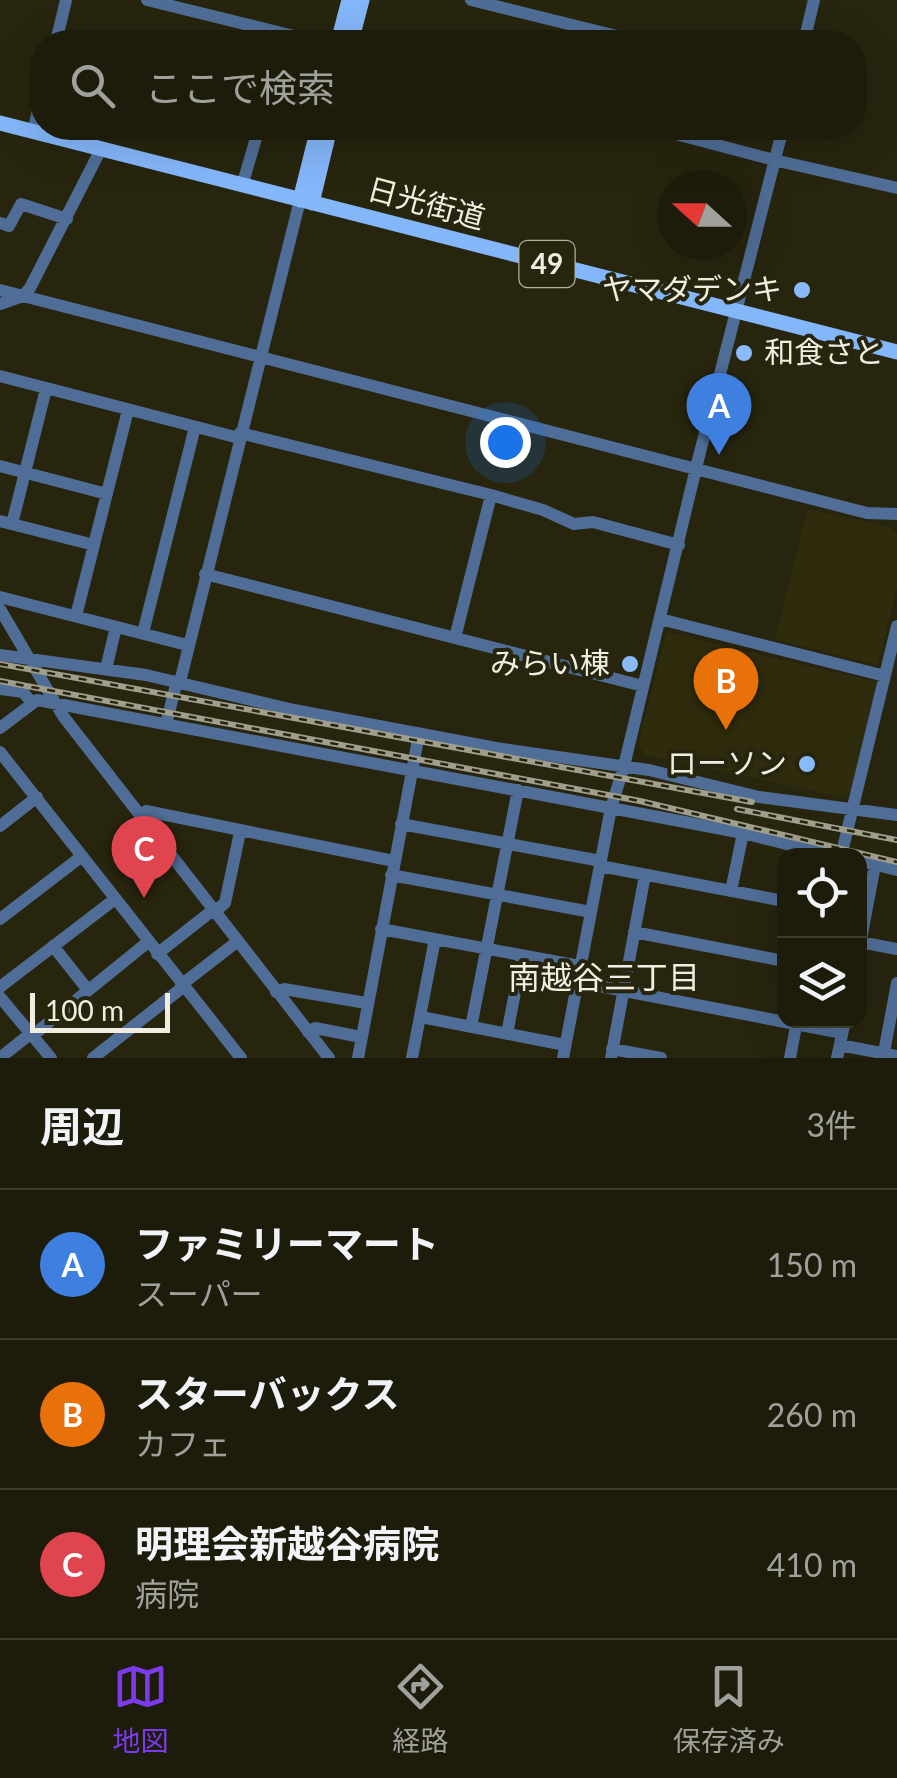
<!DOCTYPE html>
<html lang="ja">
<meta charset="utf-8">
<style>
:root{--surface:#1d1c0a;--page:#2a2918;--text:#f1f3f6;--muted:#a0a19c;--line:#3b3a2b;--accent:#7c3aed}
body{margin:0;font-family:Lato,"Noto Sans JP",sans-serif;background:var(--page);color:var(--text)}
.controls{position:absolute;right:30px;bottom:30px;display:grid;overflow:hidden;border-radius:20px;box-shadow:0 10px 40px #0002}
.controls button{width:90px;height:90px;display:grid;place-items:center;padding:0;border:0;border-bottom:2px solid var(--line);background:var(--surface);color:var(--text);font:50px sans-serif}
.compass{position:absolute;left:657px;top:170px;width:90px;height:90px;border-radius:50%;background:var(--surface);box-shadow:0 10px 40px #0002;rotate:291deg}
.scale{position:absolute;left:30px;bottom:25px;width:140px;box-sizing:border-box;padding-left:10px;border:5px solid #efeee0;border-top:0;font-size:28px;line-height:35px;white-space:nowrap;color:#efeee0;-webkit-text-stroke:8px #27250e;paint-order:stroke}
.you{position:absolute;left:505px;top:442px;width:35px;height:35px;margin:-25px;border:8px solid #fff;border-radius:50%;background:#1a73e8;box-shadow:0 0 0 15px #1a73e833}
.badge{display:grid;place-items:center;width:65px;height:65px;border-radius:50%;background:var(--accent);color:#fff;font-size:32px;font-weight:700}
.pin{position:absolute;translate:-50% -82px;filter:drop-shadow(0 2px 5px #0008)}
.pin::after{content:'';position:absolute;top:52px;width:35px;height:30px;background:inherit;clip-path:polygon(0 0,100% 0,50% 100%)}
.list{margin:0;padding:0;list-style:none}
h2{display:flex;justify-content:space-between;align-items:center;height:130px;margin:0;padding:0 40px;font-size:42px}
h2 small{font-size:32px;font-weight:400;color:var(--muted)}
.list li{display:grid;grid-template-columns:65px 1fr auto;gap:30px;align-items:center;box-sizing:border-box;height:150px;padding:0 40px;border-top:2px solid var(--line)}
.list b{display:block;font-size:38px;white-space:nowrap}
.list p{margin:0;font-size:32px;white-space:nowrap;color:var(--muted)}
.list em{font-size:32px;font-style:normal;color:var(--muted)}
.icon{flex:none;width:55px;height:55px;fill:none;stroke:currentColor;stroke-width:2;stroke-linecap:round;stroke-linejoin:round}
.map{position:relative;flex:none;width:897px;height:1058px;overflow:hidden}
.search{position:absolute;background:var(--surface);box-shadow:0 10px 40px #0002;left:30px;right:30px;top:30px;height:110px;display:flex;align-items:center;gap:25px;box-sizing:border-box;padding:0 35px;border-radius:40px;color:var(--muted);font-size:38px}
.sheet{height:580px;background:var(--surface)}
nav{display:flex;justify-content:space-around;align-items:center;box-sizing:border-box;height:140px;border-top:2px solid var(--line);background:var(--surface);font-size:28px;color:var(--muted)}
nav a{display:grid;justify-items:center;gap:5px}
nav .on{color:var(--accent)}
.map>svg:first-child{display:block}
.built{fill:#2f2c0d}
.lines{fill:none;stroke-linecap:round;stroke-linejoin:round}
.minor{stroke:#4f6d96;stroke-width:12}
.major{stroke:#84b6fa;stroke-width:15}
.rail-casing{stroke:#a09f8e;stroke-width:6}
.rail{stroke:#27250e;stroke-width:2.5;stroke-dasharray:8;stroke-linecap:butt}
.poi-dot{fill:#8abafc;stroke:#27250e;stroke-width:4}
.labels{text-anchor:middle;stroke-width:8;stroke-linejoin:round;paint-order:stroke}
.shield{fill:#27250e;stroke:#b3b2a1;stroke-width:2.5}
.shield-label{font-size:28px;font-weight:bold;fill:#efeee0}
.street-label{font-size:30px;fill:#efeee0;stroke:#27250e}
.poi-label{font-size:30px;fill:#efeee0;stroke:#27250e;text-anchor:end}
.neighbourhood-label{font-size:32px;fill:#efeee0;stroke:#27250e}
</style>
<div class="map">
<svg width="897" height="1058" viewBox="0 0 897 1058">
<rect width="100%" height="100%" fill="#27250e"/>
<path class="built" d="M807,509l82,18 8,7v55l-19,76 -103,-26z
M666,632l210,50 -26,111 -7,4 -198,-42 -7,-11z"/>
<g class="lines">
<path class="minor" d="M147,0l171,42
M471,0l170,42
M56,42l10,-42
M804,42l10,-42
M653,128l121,32 123,28
M33,132l9,-39
M242,186l17,-58
M0,223l9,3 12,-22 46,15
M0,290l867,223 30,1
M0,304l23,-8 7,-8 71,-139
M0,376l239,62
M240,433l251,62 52,15 31,14 19,-2 86,23
M0,466l107,28
M0,521l94,24
M12,524l34,-135
M205,574l438,112
M0,597l187,48
M0,609l63,107 266,342
M76,616l52,-206
M660,619l225,57
M143,633l52,-206
M455,638l36,-143
M0,655l146,20 148,35 202,38 153,22 110,27 138,18
M106,669l10,-42
M180,682l120,-482
M0,689l23,3 9,11
M166,724l11,-43
M0,728l37,-28 706,133 92,23
M0,752l82,104
M140,816l6,-5 248,50
M401,824l200,37
M0,826l37,-29
M841,856l56,-230
M860,861l37,9
M600,866l184,35
M391,875l200,37
M731,891l12,-58
M214,912l11,-9 15,-71
M0,919l82,-63 159,202
M381,929l199,37
M634,932l150,29
M860,942l37,7
M860,945l15,-80
M53,946l35,44
M157,954l56,-44
M578,982l264,51
M181,985l57,-44
M0,987l115,-88
M276,992l8,-3 82,14
M0,997l51,61
M421,1017l144,28
M471,1027l47,-237
M308,1032l7,-4 46,9
M507,1034l15,-78
M32,1036l116,-94
M840,1045l57,11
M612,1049l49,9
M0,1058l30,-24
M93,1058l90,-71
M358,1058l61,-324
M412,1058l23,-119
M563,1058l48,-250 13,-42 73,-302 86,-336
M611,1058l34,-183
M790,1058l7,-37
M837,1058l8,-37
M883,1058l14,-75"/>
<path class="major" d="M338,42l11,-42
M351,42l11,-42
M0,123l897,229
M300,200l18,-72
M312,203l18,-75"/>
<g class="rail-casing">
<path id="rail" d="M0,664l752,138
M0,681l640,120 257,61
M737,809l160,31"/>
</g>
<use href="#rail" class="rail"/>
</g>
<g class="poi-dot">
<circle cx="802" cy="290" r="10"/>
<circle cx="744" cy="353" r="10"/>
<circle cx="630" cy="664" r="10"/>
<circle cx="807" cy="764" r="10"/>
</g>
<g class="labels">
<rect class="shield" x="519.5" y="241" width="55" height="46" rx="8"/>
<g class="shield-label">
<text x="547" y="274">49</text>
</g>
<g class="street-label">
<text transform="translate(426 204) rotate(15)" y="10">日光街道</text>
</g>
<g class="poi-label">
<text x="782" y="300">ヤマダデンキ</text>
<text x="764" y="363" text-anchor="start">和食さと</text>
<text x="610" y="674">みらい棟</text>
<text x="787" y="774">ローソン</text>
</g>
<g class="neighbourhood-label">
<text x="604" y="989">南越谷三丁目</text>
</g>
</g>
</svg>
<div class="controls">
<button><svg class="icon" aria-label="locate" viewBox="0 0 24 24"><circle cx="12" cy="12" r="6"/><path d="M12 2v4M12 18v4M2 12h4M18 12h4"/></svg></button>
<button><svg class="icon" aria-label="layers" viewBox="0 0 24 24"><path d="M12 4l9 5-9 5-9-5zM3 14l9 5 9-5"/></svg></button>
</div>
<svg class="compass" viewBox="-18 -18 36 36"><path d="M0-13l5 13h-10z" fill="#e53935"/><path d="M0 13l5-13h-10z" fill="#a0a19c"/></svg>
<div class="scale">100 m</div>
<div class="you"></div>
<div class="pin badge" style="left:719px;top:455px;background:#3f7fe0">A</div>
<div class="pin badge" style="left:726px;top:730px;background:#e8710a">B</div>
<div class="pin badge" style="left:144px;top:898px;background:#e0444e">C</div>
<div class="search"><svg class="icon" aria-label="search" viewBox="0 0 24 24"><circle cx="10" cy="10" r="6"/><path d="M15 15l6 6"/></svg>ここで検索</div>
</div>
<section class="sheet">
<h2>周辺<small>3件</small></h2>
<ul class="list">
<li><span class="badge" style="background:#3f7fe0">A</span><div><b>ファミリーマート</b><p>スーパー</p></div><em>150 m</em></li>
<li><span class="badge" style="background:#e8710a">B</span><div><b>スターバックス</b><p>カフェ</p></div><em>260 m</em></li>
<li><span class="badge" style="background:#e0444e">C</span><div><b>明理会新越谷病院</b><p>病院</p></div><em>410 m</em></li>
</ul>
</section>
<nav>
<a class="on"><svg class="icon" aria-label="map" viewBox="0 0 24 24"><path d="M3 6l6-2 6 2 6-2v14l-6 2-6-2-6 2zM9 4v14M15 6v14"/></svg>地図</a>
<a><svg class="icon" aria-label="directions" viewBox="0 0 24 24"><path d="M12 3l9 9-9 9-9-9zM9 14v-3h6M13 9l2 2-2 2"/></svg>経路</a>
<a><svg class="icon" aria-label="saved" viewBox="0 0 24 24"><path d="M7 4h10v16l-5-4-5 4z"/></svg>保存済み</a>
</nav>
